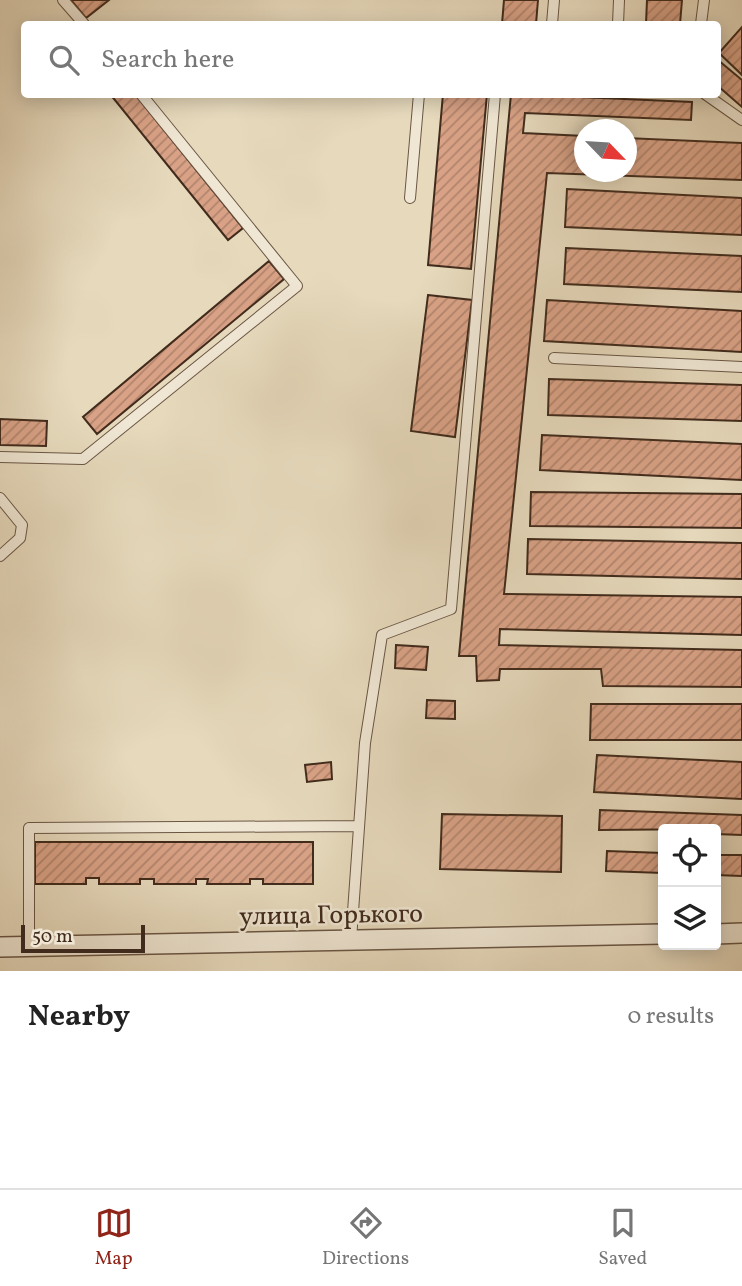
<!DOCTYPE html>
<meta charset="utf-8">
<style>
:root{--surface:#fff;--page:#f2f2f2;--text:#222;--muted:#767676;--line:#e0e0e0;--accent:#8f2418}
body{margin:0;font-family:Vollkorn,serif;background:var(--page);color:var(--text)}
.controls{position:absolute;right:21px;bottom:21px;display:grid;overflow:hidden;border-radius:7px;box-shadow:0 4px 18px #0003}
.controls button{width:63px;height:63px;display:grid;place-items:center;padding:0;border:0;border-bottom:2px solid var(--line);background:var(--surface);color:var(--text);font:35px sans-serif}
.compass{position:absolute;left:574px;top:119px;width:63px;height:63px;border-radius:50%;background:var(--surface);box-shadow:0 4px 18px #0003;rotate:115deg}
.scale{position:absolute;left:21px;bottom:18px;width:124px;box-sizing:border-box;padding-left:7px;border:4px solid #412b1c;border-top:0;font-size:19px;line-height:24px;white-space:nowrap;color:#412b1c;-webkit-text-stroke:5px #efe6d3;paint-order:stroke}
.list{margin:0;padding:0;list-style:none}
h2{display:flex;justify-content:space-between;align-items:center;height:91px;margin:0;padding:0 28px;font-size:30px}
h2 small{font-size:23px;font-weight:400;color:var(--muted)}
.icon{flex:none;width:38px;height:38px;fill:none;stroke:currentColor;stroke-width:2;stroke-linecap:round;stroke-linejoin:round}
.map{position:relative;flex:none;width:742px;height:971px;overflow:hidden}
.search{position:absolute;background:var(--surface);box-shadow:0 4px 18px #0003;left:21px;right:21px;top:21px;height:77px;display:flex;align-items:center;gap:18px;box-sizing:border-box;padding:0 24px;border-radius:7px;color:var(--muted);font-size:26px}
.sheet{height:217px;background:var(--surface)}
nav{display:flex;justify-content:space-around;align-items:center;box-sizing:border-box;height:98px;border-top:2px solid var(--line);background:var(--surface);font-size:19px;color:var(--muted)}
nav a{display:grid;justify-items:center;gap:4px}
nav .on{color:var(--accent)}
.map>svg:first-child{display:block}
.building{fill:url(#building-hatch);stroke:#412b1c;stroke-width:2}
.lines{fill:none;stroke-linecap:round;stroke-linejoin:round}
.service-casing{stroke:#6a5644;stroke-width:12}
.minor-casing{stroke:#6a5644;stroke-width:22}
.service{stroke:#efe6d3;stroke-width:10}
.minor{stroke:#efe6d3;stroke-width:19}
.labels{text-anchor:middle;stroke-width:5;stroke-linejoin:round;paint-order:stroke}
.street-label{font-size:26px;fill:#412b1c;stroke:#efe6d3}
</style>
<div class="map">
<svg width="742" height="971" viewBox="0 0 742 971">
<defs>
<pattern id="building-hatch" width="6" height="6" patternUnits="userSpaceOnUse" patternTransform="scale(1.75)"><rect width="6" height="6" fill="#d9a286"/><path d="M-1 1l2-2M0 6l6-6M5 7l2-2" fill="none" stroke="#b2846d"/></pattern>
</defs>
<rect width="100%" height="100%" fill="#e6d9bc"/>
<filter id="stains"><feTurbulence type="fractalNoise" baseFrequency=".00286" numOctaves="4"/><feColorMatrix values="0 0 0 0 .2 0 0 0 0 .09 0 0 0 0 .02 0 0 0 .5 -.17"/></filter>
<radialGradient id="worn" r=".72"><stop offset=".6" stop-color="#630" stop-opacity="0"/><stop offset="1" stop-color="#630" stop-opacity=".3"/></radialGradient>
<path class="building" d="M71,0h38l-23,18z
M504,0h34l-2,24h-34z
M647,0h35l-2,24h-34z
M742,27v48l-23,-22z
M718,60l24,20v27l-24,-21z
M110,94h25l108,134 -15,12z
M443,94h44l-16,175 -43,-4z
M511,94l181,8 -1,18 -166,-7 -2,20 61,3v36h42v-34l116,5v37l-195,-7 -43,421 238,3v38l-242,-6 -1,16 243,5v37l-139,-1 -2,-17h-101l-1,11 -22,1 -1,-25h-17z
M567,189l175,9v37l-177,-8z
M566,248l176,8v36l-178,-8z
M269,261l15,18 -187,155 -14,-17z
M428,295l44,5 -17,137 -44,-6z
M547,300l195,11v41l-198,-11z
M549,379l193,6v36l-194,-6z
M0,419l47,2 -1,25 -46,-1z
M542,435l200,9v36l-202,-10z
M531,492l211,2v34l-212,-2z
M528,539l214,4v36l-215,-5z
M396,645l32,2 -2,23 -31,-2z
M427,700l28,1v18l-29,-1z
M591,704h151v36h-152z
M597,755l145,7v37l-148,-7z
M331,762l1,17 -25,3 -2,-17z
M600,810l142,5v20l-26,-1v-5l-117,1z
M442,814l120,2 -1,56 -121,-3z
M35,842h278v42h-50v-5h-13v5h-43l1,-5h-12v5h-42v-5h-14v5h-41v-6h-13v6h-51z
M607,851l56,2v20l-57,-2z
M716,855h26v21l-26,-1z"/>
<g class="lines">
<g class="service-casing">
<path id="service" d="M63,0l21,24
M552,24l2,-24
M618,24l1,-24
M701,24l3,-24
M705,94l37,26
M410,198l9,-104
M554,358l188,9
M0,457l83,2 214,-173 -156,-192
M0,498l22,27 -2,13 -20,18
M351,940l14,-197 17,-108 69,-26 44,-515
M29,946v-118l330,-2"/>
</g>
<g class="minor-casing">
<path id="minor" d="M716,934l26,-1
M0,947l663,-13"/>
</g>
<use href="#service" class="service"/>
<use href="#minor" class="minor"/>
</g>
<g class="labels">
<g class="street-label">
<text transform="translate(331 914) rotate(-1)" y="9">улица Горького</text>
</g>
</g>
<rect width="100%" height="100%" filter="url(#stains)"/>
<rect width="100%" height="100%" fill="url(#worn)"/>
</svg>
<div class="controls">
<button><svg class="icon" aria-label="locate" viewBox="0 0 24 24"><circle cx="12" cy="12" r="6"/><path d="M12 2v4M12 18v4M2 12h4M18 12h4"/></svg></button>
<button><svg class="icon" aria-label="layers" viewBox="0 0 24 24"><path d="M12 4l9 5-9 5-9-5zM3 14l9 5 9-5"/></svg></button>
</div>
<svg class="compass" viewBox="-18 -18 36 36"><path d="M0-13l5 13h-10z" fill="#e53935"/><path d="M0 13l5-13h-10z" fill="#767676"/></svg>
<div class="scale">50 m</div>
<div class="search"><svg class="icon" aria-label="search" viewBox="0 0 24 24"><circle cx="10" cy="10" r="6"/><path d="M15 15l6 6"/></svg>Search here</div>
</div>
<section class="sheet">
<h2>Nearby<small>0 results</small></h2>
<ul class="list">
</ul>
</section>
<nav>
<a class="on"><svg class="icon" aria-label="map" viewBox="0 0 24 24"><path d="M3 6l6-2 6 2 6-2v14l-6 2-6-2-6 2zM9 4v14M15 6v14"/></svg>Map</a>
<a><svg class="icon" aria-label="directions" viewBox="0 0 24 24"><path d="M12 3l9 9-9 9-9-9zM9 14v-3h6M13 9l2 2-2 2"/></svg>Directions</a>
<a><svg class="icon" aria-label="saved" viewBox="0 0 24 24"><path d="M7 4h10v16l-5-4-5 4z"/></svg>Saved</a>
</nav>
